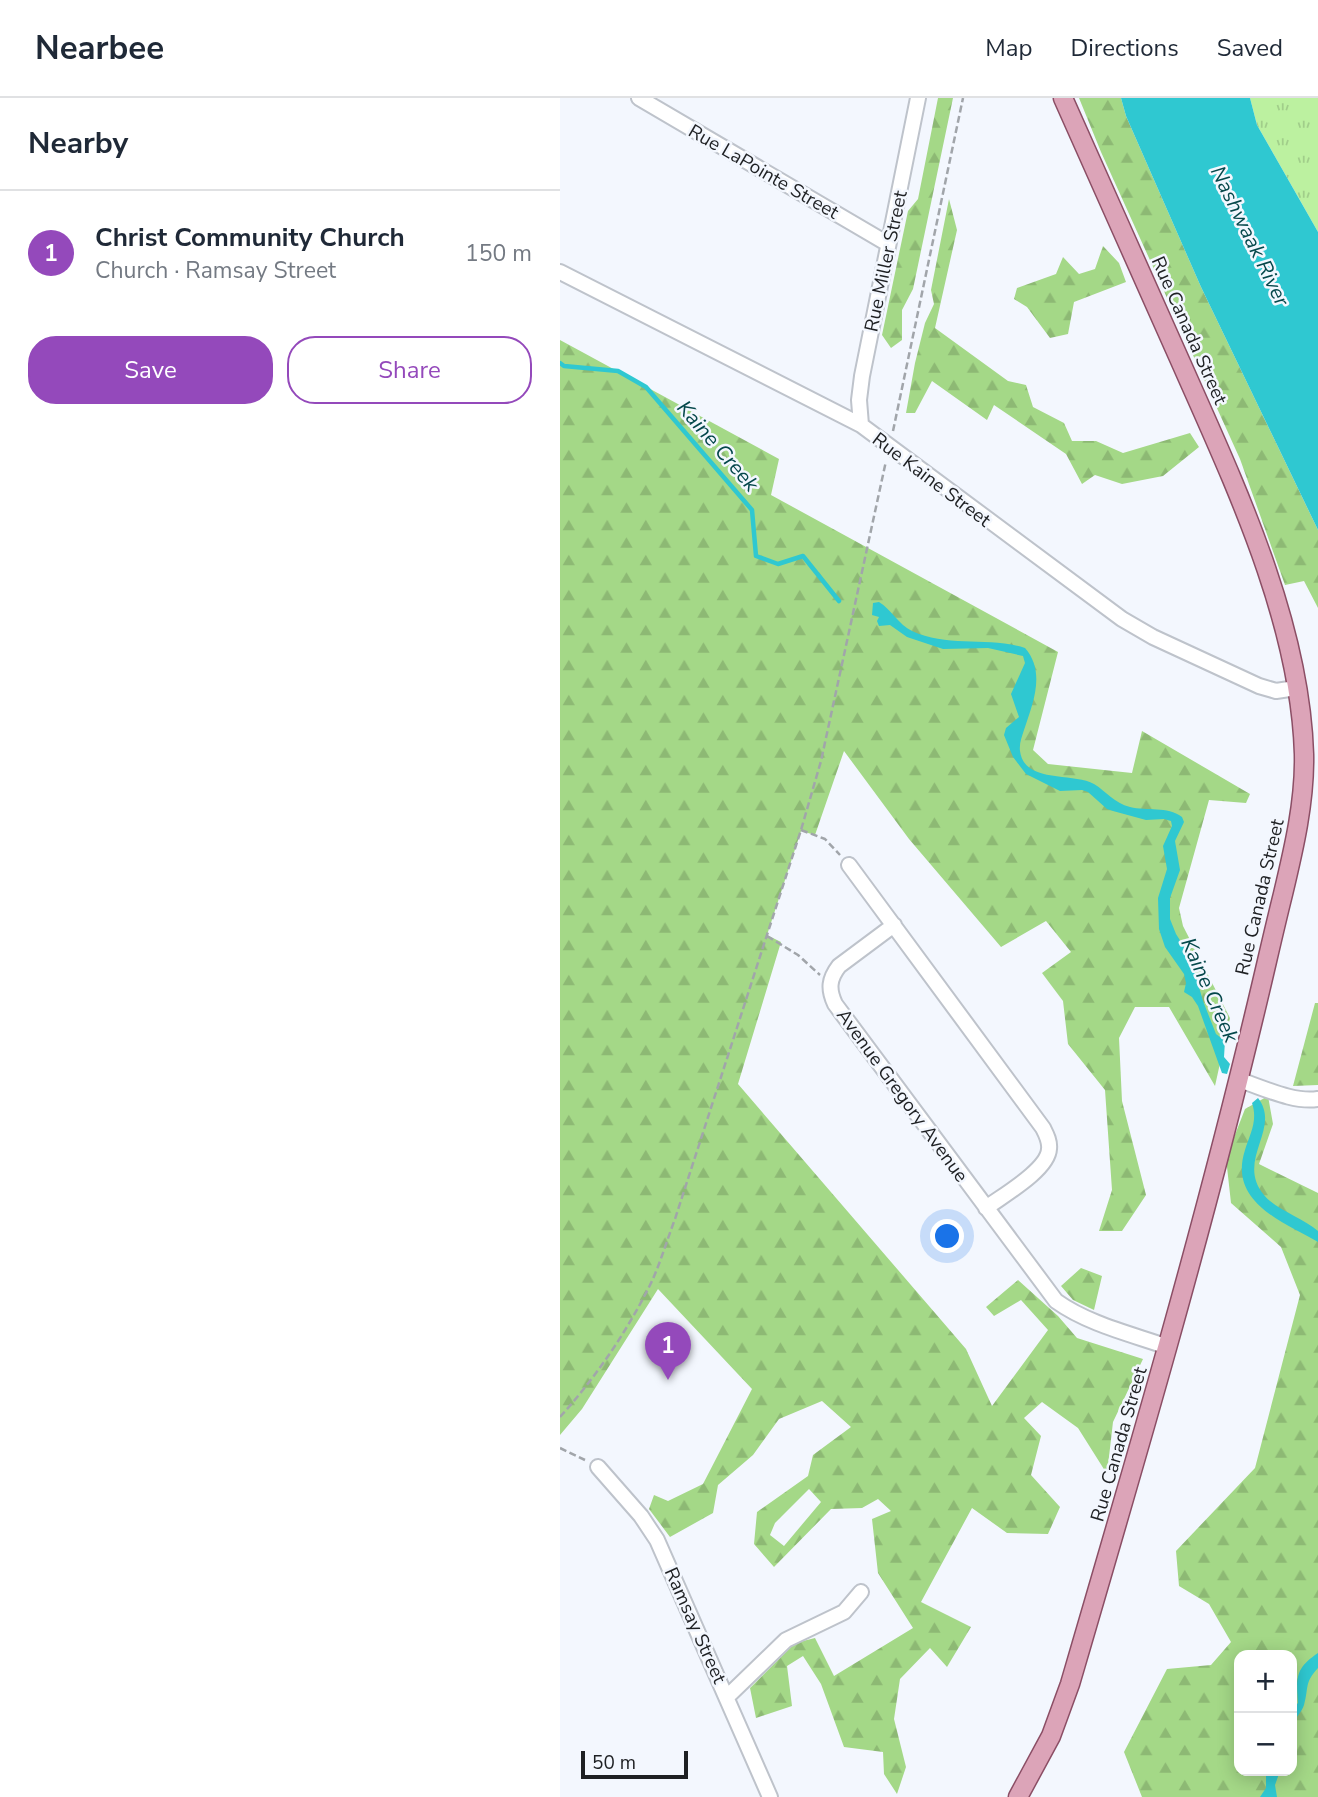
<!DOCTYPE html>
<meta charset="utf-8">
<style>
:root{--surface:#fff;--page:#f6f6f7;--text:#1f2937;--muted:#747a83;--line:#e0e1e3;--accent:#9449bb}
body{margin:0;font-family:"Nunito Sans",sans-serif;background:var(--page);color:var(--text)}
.controls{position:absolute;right:21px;bottom:21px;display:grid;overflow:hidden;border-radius:14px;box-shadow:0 4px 18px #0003}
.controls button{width:63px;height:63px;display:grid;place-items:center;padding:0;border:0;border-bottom:2px solid var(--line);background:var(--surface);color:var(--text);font:35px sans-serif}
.scale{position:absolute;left:21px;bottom:18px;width:107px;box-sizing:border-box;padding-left:7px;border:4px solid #1e2023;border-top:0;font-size:19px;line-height:24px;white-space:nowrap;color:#1e2023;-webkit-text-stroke:5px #f3f7fe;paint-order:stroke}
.you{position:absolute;left:388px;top:1139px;width:24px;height:24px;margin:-18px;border:5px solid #fff;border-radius:50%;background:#1a73e8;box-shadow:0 0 0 10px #1a73e833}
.badge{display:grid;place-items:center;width:46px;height:46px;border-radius:50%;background:var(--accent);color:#fff;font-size:23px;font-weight:700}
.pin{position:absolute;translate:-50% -58px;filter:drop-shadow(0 2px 4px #0008)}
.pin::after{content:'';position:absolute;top:37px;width:24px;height:21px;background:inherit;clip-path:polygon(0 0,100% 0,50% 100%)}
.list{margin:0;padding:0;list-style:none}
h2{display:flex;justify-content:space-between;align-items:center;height:91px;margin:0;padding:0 28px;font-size:30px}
h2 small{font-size:23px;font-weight:400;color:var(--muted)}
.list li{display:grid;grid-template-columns:46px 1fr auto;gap:21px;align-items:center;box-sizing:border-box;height:126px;padding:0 28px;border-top:2px solid var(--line)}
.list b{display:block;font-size:26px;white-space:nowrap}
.list p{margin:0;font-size:23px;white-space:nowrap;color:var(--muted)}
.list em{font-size:23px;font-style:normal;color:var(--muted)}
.actions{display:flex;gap:14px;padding:21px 28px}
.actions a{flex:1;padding:16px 0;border:2px solid var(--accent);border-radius:28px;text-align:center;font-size:24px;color:var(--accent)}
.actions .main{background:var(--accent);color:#fff}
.map{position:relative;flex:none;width:758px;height:1699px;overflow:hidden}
header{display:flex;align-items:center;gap:42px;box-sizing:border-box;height:98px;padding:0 35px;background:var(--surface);border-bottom:2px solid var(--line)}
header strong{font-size:33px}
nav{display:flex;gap:38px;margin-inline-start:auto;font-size:24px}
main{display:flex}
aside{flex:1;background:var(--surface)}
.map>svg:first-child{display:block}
.forest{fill:url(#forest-firs);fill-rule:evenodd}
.park{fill:url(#park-tufts)}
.water{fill:#2fc8d1}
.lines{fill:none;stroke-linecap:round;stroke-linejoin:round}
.stream{stroke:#2fc8d1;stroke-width:4.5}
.minor-casing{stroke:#bec3cb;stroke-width:18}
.major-casing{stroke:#8b4e65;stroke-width:21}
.path{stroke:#a1a5aa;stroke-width:2.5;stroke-dasharray:7 3.5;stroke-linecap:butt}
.minor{stroke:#fff;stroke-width:14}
.major{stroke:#dca4b8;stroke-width:18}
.labels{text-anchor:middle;stroke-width:5;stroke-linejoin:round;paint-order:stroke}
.street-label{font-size:19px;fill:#1e2023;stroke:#f3f7fe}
.water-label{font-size:21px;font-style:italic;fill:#05484b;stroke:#f3f7fe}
</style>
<header>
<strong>Nearbee</strong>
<nav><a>Map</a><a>Directions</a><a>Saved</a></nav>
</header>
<main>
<aside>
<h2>Nearby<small></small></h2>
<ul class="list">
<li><span class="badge">1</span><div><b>Christ Community Church</b><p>Church · Ramsay Street</p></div><em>150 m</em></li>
</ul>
<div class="actions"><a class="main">Save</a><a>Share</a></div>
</aside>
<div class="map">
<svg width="758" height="1699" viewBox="0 0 758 1699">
<defs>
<pattern id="forest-firs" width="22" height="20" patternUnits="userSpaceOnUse" patternTransform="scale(1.75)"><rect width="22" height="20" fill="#a4d887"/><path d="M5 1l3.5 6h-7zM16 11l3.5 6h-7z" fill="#8db974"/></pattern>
<pattern id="park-tufts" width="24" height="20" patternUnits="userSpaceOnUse" patternTransform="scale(1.75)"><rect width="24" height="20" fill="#bcf1a0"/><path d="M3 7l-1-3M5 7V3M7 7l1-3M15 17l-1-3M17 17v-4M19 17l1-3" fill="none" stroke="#a1ce8a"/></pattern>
</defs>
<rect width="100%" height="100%" fill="#f3f7fe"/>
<path class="forest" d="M378,0h15l-40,191 -11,21v30l-11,8 -9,-13 26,-124 10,-12z
M519,0h42l5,18 75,171 117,243v78l-14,-27 -19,4 -45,-126 -139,-307z
M389,101l8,31 -22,98 73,53 18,4 7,22 31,16 8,18h24l27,12 67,-20 9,14 -36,29 -41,8 -27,-9 -13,9 -16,-30 -72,-49 -7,15 -55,-39 -17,32h-9l9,-50 10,-40 9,-19 -3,-14z
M543,148l16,17 7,19 -52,20 -6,32 -18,4 -23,-31 -13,-8 3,-11 39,-14 7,-17 16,17 16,-5z
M0,242l219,119 -8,36 287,157 -25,98 15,14 84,9 10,-42 108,63 -4,9 -37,-3 -30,108 4,18 47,92 -15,68 -46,-79h-34l-16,31 3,63 24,94 -24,36h-23l13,-41 -7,-100 -37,-46 -5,-43 -21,-28 29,-21 -25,-31 -45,26 -92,-108 -65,-88 -29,84 -14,-4 -34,104 14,7 -43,142 228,265 26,57 56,-76 -27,-30 -27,16 -8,-9 32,-27 40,36 19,22 66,21 -30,63 -6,52 -29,-46 -36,-26 -18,16 17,18 -10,39 29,32 -12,27 -41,-1 -35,-25 -51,94 50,25 -24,40 -17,-19 -30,31 -6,40 12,48 -9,27 -13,-20 -1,-22 -39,-5 -23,-63 -18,-28 -16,10 5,40 -36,12 -6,-30 45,-45 20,-5 19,38 79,-48 -35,-55 -6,-54 19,-8 -13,-12 -16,9 -31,1 -57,58 -20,-23 3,-32 51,-36 5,-21 38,-28 -29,-26 -43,18 -26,36 -35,30 -5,28 -43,24 -21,-28 5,-14 14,6 35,-17 49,-95 -94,-100 -76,120 -22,26zM249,1391l12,13 -37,44 -14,-11 5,-12z
M755,905h3v82l-25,1z
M708,998l5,28 -14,40 59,29v604h-176l-18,-45 43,-83 44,-4 20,-23 -22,-38 -30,-18 -3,-35 79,-83 45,-173 -19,-48 -50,-44 -5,-45 19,-49zM679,1557h53v116h-53z
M521,1170l21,8 -8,34 -21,-10 -12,-14z"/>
<path class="park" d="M690,0h68v134l-61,-107z"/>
<path class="water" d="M561,0h129l7,27 61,107v298l-117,-243 -75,-171z
M319,504c12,7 20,23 33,29 36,17 75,5 113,17 21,24 8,55 -1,82 -2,6 -5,14 -4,21 4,33 53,21 74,33 13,8 20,19 36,23 17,4 37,-1 52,10l2,5 -9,19 5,29 -10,28v21l6,15 14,22 13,45 13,33 9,7 -1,16 6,7 -3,10 -5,-1 -24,-67 -6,-9 -8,-5 2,-9 -2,-9 -19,-27 -6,-18 -1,-31 9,-29 -4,-23 9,-20 -1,-5 -7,-2 -18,1 -33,-9 -6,-2 -19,-17 -6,-2 -22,1 -34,-17 -13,-17 -9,-22 2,-7 13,-11 -8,-23 14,-31 -2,-7 -35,-8 -45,1 -36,-12 -17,-12 -11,1 -2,-5 2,-4 -7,-2 1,-12z
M698,1000c24,31 -23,62 6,97 11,14 39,23 54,36v11c-35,-20 -90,-40 -73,-92 5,-16 13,-29 7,-47z
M758,1555v15c-14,15 -9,20 -14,37 -2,7 -9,13 -12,20v-16l6,-6c-2,-27 -2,-35 20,-50z
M706,1673h14l-5,14 2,12h-17l6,-9z"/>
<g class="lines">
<path class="stream" d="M0,265l4,3 54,5 28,16 106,123 4,46 22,8 25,-8 36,45"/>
<g class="minor-casing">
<path id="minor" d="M79,0l249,146
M0,174l301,153 261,194 31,18 106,49 17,5 20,-3
M301,327l-2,-25 3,-24 56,-278
M289,767l194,263c3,6 7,13 6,21 -1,21 -47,47 -63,59
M334,827l-55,41c-10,13 -11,23 -4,38l221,297c32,23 75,33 112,46
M679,982c23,7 54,23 79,19
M38,1369l43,49 16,24 113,257
M167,1599l59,-57 58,-28 17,-20"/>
</g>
<g class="major-casing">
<path id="major" d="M458,1699l33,-61 19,-52c65,-222 130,-443 184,-668 10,-41 19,-82 29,-122 11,-46 22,-93 21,-140 -4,-133 -69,-269 -122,-389 -40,-89 -79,-178 -119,-267"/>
</g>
<path class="path" d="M333,333l70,-333
M241,732l24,9 15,16
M207,838l31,19 22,20
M0,1319c37,-41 68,-87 92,-136 9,-20 15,-41 23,-62l126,-389 20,-69 65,-300
M0,1350l25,12"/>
<use href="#minor" class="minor"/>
<use href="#major" class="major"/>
</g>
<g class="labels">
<g class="street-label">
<text transform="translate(204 73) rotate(30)" y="7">Rue LaPointe Street</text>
<text transform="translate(325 163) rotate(-78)" y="7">Rue Miller Street</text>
<text transform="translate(630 232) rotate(66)" y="7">Rue Canada Street</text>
<text transform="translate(372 381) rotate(37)" y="7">Rue Kaine Street</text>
<text transform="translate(699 799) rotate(-77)" y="7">Rue Canada Street</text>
<text transform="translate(343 997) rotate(54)" y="7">Avenue Gregory Avenue</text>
<text transform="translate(558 1346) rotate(-74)" y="7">Rue Canada Street</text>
<text transform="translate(136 1527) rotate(66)" y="7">Ramsay Street</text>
</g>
<g class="water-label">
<text transform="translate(690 138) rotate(64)" y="7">Nashwaak River</text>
<text transform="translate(158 348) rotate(49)" y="7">Kaine Creek</text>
<text transform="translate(650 892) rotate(66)" y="7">Kaine Creek</text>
</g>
</g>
</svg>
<div class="controls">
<button>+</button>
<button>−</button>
</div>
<div class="scale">50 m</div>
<div class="you"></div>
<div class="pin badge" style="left:108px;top:1282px">1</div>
</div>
</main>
